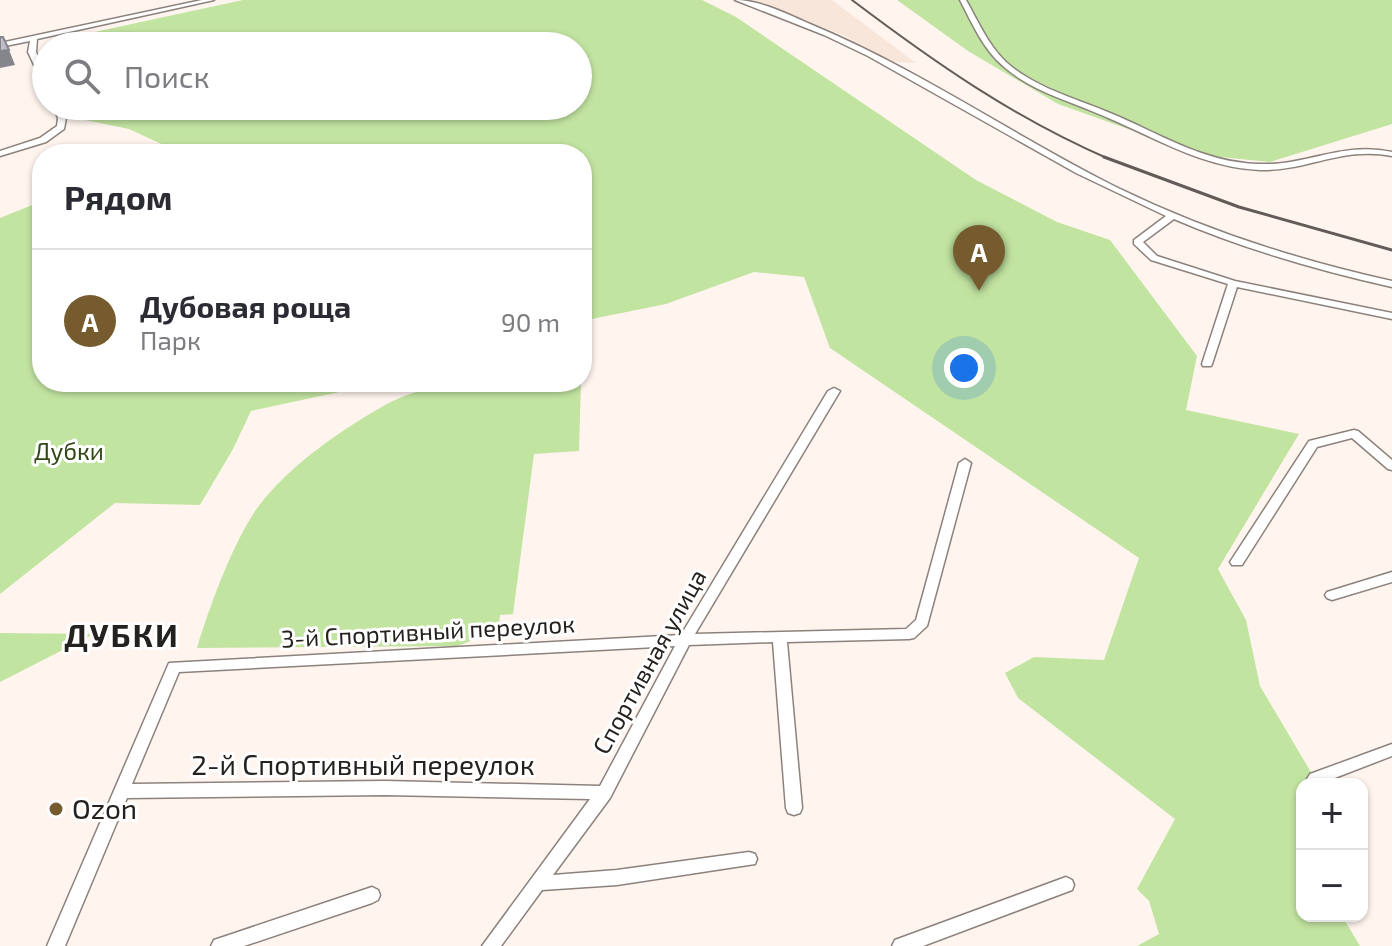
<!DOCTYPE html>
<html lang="ru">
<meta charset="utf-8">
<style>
:root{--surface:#fff;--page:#f7f7f7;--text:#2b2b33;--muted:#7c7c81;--line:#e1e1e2;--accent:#755b2d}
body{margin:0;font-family:"Exo 2",sans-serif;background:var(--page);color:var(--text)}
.controls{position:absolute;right:24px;bottom:24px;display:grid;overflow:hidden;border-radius:16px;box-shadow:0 2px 6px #0004}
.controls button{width:72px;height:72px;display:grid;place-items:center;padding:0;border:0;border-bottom:2px solid var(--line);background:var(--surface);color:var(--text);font:40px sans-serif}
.you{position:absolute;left:964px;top:368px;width:28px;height:28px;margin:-20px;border:6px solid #fff;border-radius:50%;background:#1a73e8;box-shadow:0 0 0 12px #1a73e833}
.badge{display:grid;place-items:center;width:52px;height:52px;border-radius:50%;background:var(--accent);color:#fff;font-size:26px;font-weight:700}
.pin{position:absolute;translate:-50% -66px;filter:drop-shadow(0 2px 4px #0008)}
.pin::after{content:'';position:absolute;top:42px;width:28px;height:24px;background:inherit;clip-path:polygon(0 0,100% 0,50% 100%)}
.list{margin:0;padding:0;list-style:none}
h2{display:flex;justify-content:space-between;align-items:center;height:104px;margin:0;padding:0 32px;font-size:34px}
h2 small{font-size:26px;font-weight:400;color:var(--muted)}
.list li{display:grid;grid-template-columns:52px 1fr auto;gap:24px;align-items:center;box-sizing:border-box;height:144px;padding:0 32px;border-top:2px solid var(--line)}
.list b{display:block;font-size:30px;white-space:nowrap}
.list p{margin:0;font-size:26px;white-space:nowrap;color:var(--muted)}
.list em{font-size:26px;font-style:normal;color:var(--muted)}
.icon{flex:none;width:44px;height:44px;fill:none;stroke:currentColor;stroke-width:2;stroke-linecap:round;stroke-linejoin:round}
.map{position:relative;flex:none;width:1392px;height:946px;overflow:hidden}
.search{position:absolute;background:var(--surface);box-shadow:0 2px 6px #0004;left:32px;top:32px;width:560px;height:88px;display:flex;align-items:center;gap:20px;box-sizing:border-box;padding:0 28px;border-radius:44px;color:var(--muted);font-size:30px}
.panel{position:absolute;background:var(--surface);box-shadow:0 2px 6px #0004;left:32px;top:144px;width:560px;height:248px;border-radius:32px}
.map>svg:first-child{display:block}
.built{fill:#f8e6db}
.green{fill:#c2e4a1}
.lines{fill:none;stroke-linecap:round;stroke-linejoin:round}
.minor-casing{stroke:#8c827d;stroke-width:3}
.minor{fill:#fff;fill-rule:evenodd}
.rail-far1{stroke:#625c59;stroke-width:2}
.rail{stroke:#625c59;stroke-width:3}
.shaded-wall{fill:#85858c}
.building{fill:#bebec8;stroke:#85858c;stroke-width:2}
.poi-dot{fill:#755b2d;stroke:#fff;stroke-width:3}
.labels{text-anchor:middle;stroke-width:6;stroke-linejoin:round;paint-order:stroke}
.park-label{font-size:24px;fill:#324817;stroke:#fff}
.street-label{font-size:24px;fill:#25211f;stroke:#fff}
.near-street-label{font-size:28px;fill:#25211f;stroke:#fff}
.near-poi-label{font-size:28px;fill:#25211f;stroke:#fff;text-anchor:start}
.district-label{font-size:32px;font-weight:bold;letter-spacing:2px;fill:#25211f;stroke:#fff}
</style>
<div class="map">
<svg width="1392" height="946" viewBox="0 0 1392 946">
<rect width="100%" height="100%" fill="#fff4ee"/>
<path class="built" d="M752,0h80l84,63 -25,-1 -46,-26z"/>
<path class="green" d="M243,0h459l34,17 240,163 81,42 53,18 87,116 -11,54 113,24 -81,135 28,51 14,66 55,93 -1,5h-12v132h40l18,30h-223l22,-12 -10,-33 -12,-12 38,-70 -157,-121 -13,-25 29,-16 70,3 35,-102 -309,-210 -26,-71 -50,-5 -88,32 -84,17v-167h-425l13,-6 -41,-19 -44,-9 -1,-14h494v-60h-501l-1,-10z
M897,0h495v124l-122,38 -69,-7 -143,-51 -90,-53z
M42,201v181h344l-135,29 -18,38 -33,56 -85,-2 -115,91v-376z
M448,382h133l-2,69 -45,3 -21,160 -13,1 -1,9 -14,11 -27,11 -261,2c12,-40 38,-112 64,-145 32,-40 80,-73 124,-98 19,-11 43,-16 63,-23z
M0,633l94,1 -94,48z"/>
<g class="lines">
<g class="minor-casing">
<path id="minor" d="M202,0h12l-177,39 -1,13 10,22v10l-4,-2 -14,-30 2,-11 -30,6v-4z
M735,0c25,0 52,14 75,24 107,44 202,111 306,163 88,43 181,73 276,94v6c-75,-17 -148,-38 -218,-68l-31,23 14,14 78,25 157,32v6l-155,-32 -25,77 -1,2h-8l-1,-2 26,-80 -77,-24 -17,-16v-4l32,-24 -90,-43 -208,-117 -44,-21z
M960,0h6c12,21 22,45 40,62 29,26 69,36 104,51 49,20 94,50 149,51 48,2 83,-23 133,-12v4c-50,-10 -84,15 -132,14 -56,-2 -104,-32 -154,-53 -35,-16 -74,-25 -103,-51 -20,-17 -31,-43 -43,-66z
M53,106h8l5,12 -2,11 -18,13 -46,14v-5l40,-13 17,-12 1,-8z
M834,388l6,3 -145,243 211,-5 10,-9 43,-157 6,-4 6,4 -44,163 -13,12 -5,1 -122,3 15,166 -2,5 -6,2 -6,-2 -2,-5 -13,-166 -84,3 -79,153 -57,77 64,-5 132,-18 6,2 2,5 -2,5 -138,21 -75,5 -41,56h-19l108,-147 -205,-4 -258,3 -62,148h-18l122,-283 512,-28 147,-244zM675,646l-75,140 -215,-5 -253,3 47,-112z
M1354,430l4,1 34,29v10l-4,-1 -36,-31 -35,9 -75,118h-10l-2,-3 2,-3 77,-118z
M1392,572v10l-60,18 -5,-2 -2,-3 2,-3z
M1392,744v12l-73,28h-9l-3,-5 3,-5z
M1066,877l6,3 2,5 -2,5 -149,56h-31l3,-6z
M372,887l6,3 2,5 -2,5 -6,3 -128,43h-33l3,-6 6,-2z"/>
</g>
<use href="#minor" class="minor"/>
<path class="rail-far1" d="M852,0c82,62 162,118 257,159"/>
<path class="rail" d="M1104,157l135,50 153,43"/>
</g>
<path class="shaded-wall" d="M9,50l6,15 -15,3v-17z"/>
<path class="building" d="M0,37h3l6,13 -9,1z"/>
<circle class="poi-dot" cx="56" cy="809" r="8"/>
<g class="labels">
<g class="park-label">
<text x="69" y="460">Дубки</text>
</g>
<g class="street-label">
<text transform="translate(428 632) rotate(-3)" y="8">3-й Спортивный переулок</text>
<text transform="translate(650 662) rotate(-61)" y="8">Спортивная улица</text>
</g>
<g class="near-street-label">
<text x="363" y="775">2-й Спортивный переулок</text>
</g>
<g class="near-poi-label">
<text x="72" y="819">Ozon</text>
</g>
<g class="district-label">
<text x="122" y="647">ДУБКИ</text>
</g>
</g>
</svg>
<div class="controls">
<button>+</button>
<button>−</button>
</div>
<div class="you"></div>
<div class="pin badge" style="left:979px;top:291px">A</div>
<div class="search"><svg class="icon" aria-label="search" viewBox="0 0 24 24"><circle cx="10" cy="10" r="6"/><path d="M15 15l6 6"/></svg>Поиск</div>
<section class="panel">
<h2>Рядом<small></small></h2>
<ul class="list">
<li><span class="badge">A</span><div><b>Дубовая роща</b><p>Парк</p></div><em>90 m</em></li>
</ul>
</section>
</div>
